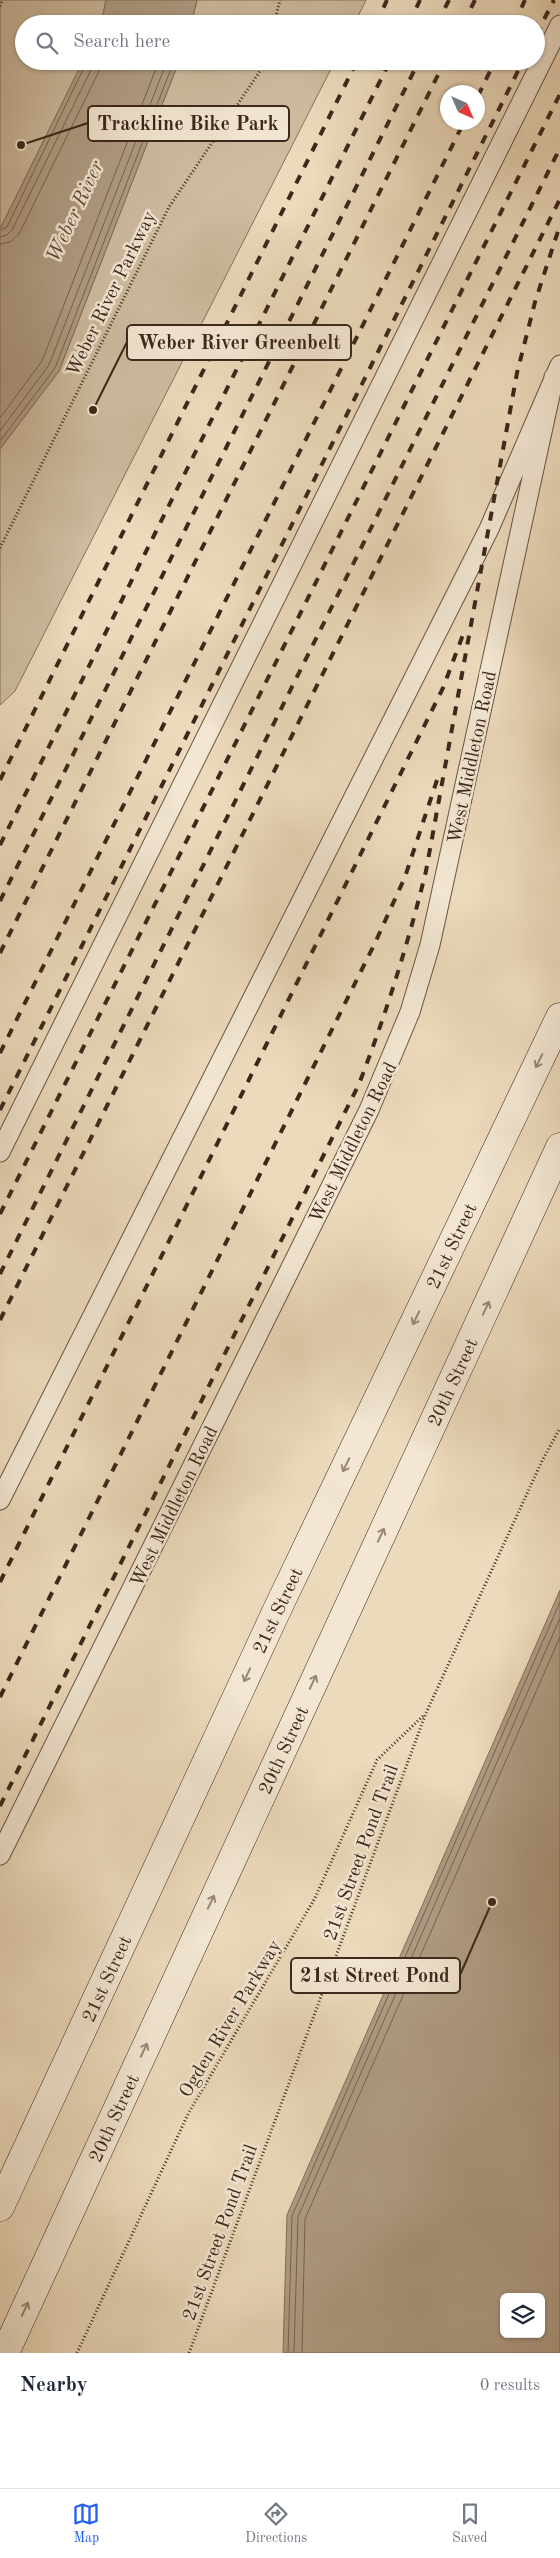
<!DOCTYPE html>
<style>
:root{--surface:#fff;--page:#f6f6f7;--text:#1f2937;--muted:#747a83;--line:#e0e1e3;--accent:#2563eb}
body{margin:0;font-family:"Old Standard TT",serif;background:var(--page);color:var(--text)}
.controls{position:absolute;right:15px;bottom:15px;display:grid;overflow:hidden;border-radius:8px;box-shadow:0 1px 4px #0004}
.controls button{width:45px;height:45px;display:grid;place-items:center;padding:0;border:0;border-bottom:1px solid var(--line);background:var(--surface);color:var(--text);font:25px sans-serif}
.compass{position:absolute;left:440px;top:85px;width:45px;height:45px;border-radius:50%;background:var(--surface);box-shadow:0 1px 4px #0004;rotate:135deg}
.list{margin:0;padding:0;list-style:none}
h2{display:flex;justify-content:space-between;align-items:center;height:65px;margin:0;padding:0 20px;font-size:21px}
h2 small{font-size:16px;font-weight:400;color:var(--muted)}
.icon{flex:none;width:28px;height:28px;fill:none;stroke:currentColor;stroke-width:2;stroke-linecap:round;stroke-linejoin:round}
.map{position:relative;flex:none;width:560px;height:2353px;overflow:hidden}
.search{position:absolute;background:var(--surface);box-shadow:0 1px 4px #0004;left:15px;right:15px;top:15px;height:55px;display:flex;align-items:center;gap:12px;box-sizing:border-box;padding:0 18px;border-radius:28px;color:var(--muted);font-size:19px}
.sheet{height:135px;background:var(--surface)}
nav{display:flex;justify-content:space-around;align-items:center;box-sizing:border-box;height:70px;border-top:1px solid var(--line);background:var(--surface);font-size:14px;color:var(--muted)}
nav a{display:grid;justify-items:center;gap:2px}
nav .on{color:var(--accent)}
.map>svg:first-child{display:block}
.green{fill:#cebca1;stroke:#84725e}
.water{fill:#b09d86;stroke:#816e5c;fill-rule:evenodd}
.lines{fill:none;stroke-linecap:round;stroke-linejoin:round}
.shore{stroke:#766251;stroke-width:1}
.lane-casing{stroke:#675444;stroke-width:21}
.secondary-casing{stroke:#3b271c;stroke-width:29}
.path{stroke:#3b271c;stroke-width:3;stroke-dasharray:1 2.5;stroke-linecap:butt}
.lane{stroke:#f3e7d3;stroke-width:19}
.secondary{stroke:#f3e7d3;stroke-width:28}
.rail{stroke:#3b271c;stroke-width:4;stroke-dasharray:9 9;stroke-linecap:butt}
.oneway{stroke:#978778}
.labels{text-anchor:middle;stroke-width:5;stroke-linejoin:round;paint-order:stroke}
.street-label{font-size:19px;fill:#3b271c;stroke:#f3e7d3}
.water-label{font-size:20px;font-style:italic;fill:#5e4a3c;stroke:#f3e7d3}
.leader{fill:none;stroke:#3b271c;stroke-width:2}
.callout-dot{fill:#3b271c;stroke:#f3e7d3;stroke-width:2}
.callout{fill:#f3e7d3;stroke:#3b271c;stroke-width:2}
.callout-label{font-size:20px;text-anchor:middle;font-weight:bold;fill:#3b271c}
</style>
<div class="map">
<svg width="560" height="2353" viewBox="0 0 560 2353">
<rect width="100%" height="100%" fill="#ecdabc"/>
<filter id="stains"><feTurbulence type="fractalNoise" baseFrequency=".004" numOctaves="4"/><feColorMatrix values="0 0 0 0 .2 0 0 0 0 .09 0 0 0 0 .02 0 0 0 .5 -.17"/></filter>
<radialGradient id="worn" r=".72"><stop offset=".6" stop-color="#630" stop-opacity="0"/><stop offset="1" stop-color="#630" stop-opacity=".3"/></radialGradient>
<path class="green" d="M0,0h106l-5,24h-77v37h59l-83,168z
M197,0h169l-12,24h-163z
M179,61h156l-320,630 -15,14v-256l59,-78z"/>
<path class="water" d="M106,0h91l-6,24h-90z
M83,61h96l-120,310 -59,78v-220z
M560,1590v763h-277l4,-138zM504,2297h37v37h-37z"/>
<g class="lines">
<path class="shore" d="M0,230l7,-3 80,-166
M0,237l7,-2 5,-5 80,-162 1,-7
M0,244l10,-2 9,-8 80,-163 2,-10
M0,418l42,-57 117,-300
M0,431l49,-66 118,-304
M0,441l55,-73 119,-307
M288,2353l4,-137 268,-614
M294,2353l4,-136 262,-599
M302,2353l3,-134 255,-582"/>
<g class="lane-casing">
<path id="lane" d="M0,1152l560,-1127
M0,1500l489,-971 71,-164
M0,1855l369,-745 41,-98 20,-67 124,-568"/>
</g>
<g class="secondary-casing">
<g id="secondary">
<path id="s1" d="M0,2207l276,-595 284,-595"/>
<path id="s2" d="M5,2353l555,-1206"/>
</g>
</g>
<path class="path" d="M0,6l3,-6
M274,24l6,-24
M0,548l169,-341 93,-139 2,-7
M77,2353l111,-239 127,-216 62,-138 47,-45
M189,2353l237,-640 116,-252 18,-33"/>
<use href="#lane" class="lane"/>
<use href="#secondary" class="secondary"/>
<path class="rail" d="M376,24l11,-24
M409,24l11,-24
M437,24l12,-24
M463,24l12,-24
M514,24l11,-24
M536,35l18,-35
M478,96l17,-35
M0,780l357,-719
M0,845l390,-784
M0,901l419,-840
M0,953l445,-892
M0,1053l464,-931
M0,1110l523,-1049
M0,1214l560,-1120
M0,1274l560,-1126
M0,1320l560,-1121
M0,1582l443,-894 21,-56
M0,1697l375,-754 30,-66 32,-97
M0,1806l359,-722c27,-70 49,-140 67,-213l91,-498 18,-71 25,-77"/>
</g>
<defs><path id="oneway-shaft" d="M-6 0H5M1.5-3L5.5 0L1.5 3" fill="none" stroke-width="1.6" stroke-linecap="round" stroke-linejoin="round" transform="scale(1.25)"/></defs>
<g class="oneway">
<use href="#oneway-shaft" transform="translate(539 1061) rotate(116)"/>
<use href="#oneway-shaft" transform="translate(486 1308) rotate(-65)"/>
<use href="#oneway-shaft" transform="translate(416 1318) rotate(116)"/>
<use href="#oneway-shaft" transform="translate(346 1465) rotate(116)"/>
<use href="#oneway-shaft" transform="translate(381 1535) rotate(-65)"/>
<use href="#oneway-shaft" transform="translate(247 1675) rotate(115)"/>
<use href="#oneway-shaft" transform="translate(313 1682) rotate(-65)"/>
<use href="#oneway-shaft" transform="translate(211 1902) rotate(-65)"/>
<use href="#oneway-shaft" transform="translate(144 2050) rotate(-65)"/>
<use href="#oneway-shaft" transform="translate(25 2309) rotate(-65)"/>
</g>
<g class="labels">
<g class="street-label">
<text transform="translate(110 293) rotate(-64)" y="7">Weber River Parkway</text>
<text transform="translate(471 757) rotate(-78)" y="7">West Middleton Road</text>
<text transform="translate(352 1142) rotate(-64)" y="7">West Middleton Road</text>
<text dy="7" stroke="none"><textPath href="#s1" startOffset="1062">21st Street</textPath></text>
<text dy="7" stroke="none"><textPath href="#s2" startOffset="1069">20th Street</textPath></text>
<text transform="translate(173 1506) rotate(-64)" y="7">West Middleton Road</text>
<text dy="7" stroke="none"><textPath href="#s1" startOffset="658">21st Street</textPath></text>
<text dy="7" stroke="none"><textPath href="#s2" startOffset="664">20th Street</textPath></text>
<text transform="translate(360 1852) rotate(-70)" y="7">21st Street Pond Trail</text>
<text dy="7" stroke="none"><textPath href="#s1" startOffset="252">21st Street</textPath></text>
<text transform="translate(229 2018) rotate(-59)" y="7">Ogden River Parkway</text>
<text dy="7" stroke="none"><textPath href="#s2" startOffset="259">20th Street</textPath></text>
<text transform="translate(219 2232) rotate(-70)" y="7">21st Street Pond Trail</text>
</g>
<g class="water-label">
<text transform="translate(74 211) rotate(-65)" y="7">Weber River</text>
</g>
</g>
<path class="leader" d="M21 145L88 123M93 410L127 342M492 1902L460 1975"/>
<g class="callout-dot">
<circle cx="21" cy="145" r="5"/>
<circle cx="93" cy="410" r="5"/>
<circle cx="492" cy="1902" r="5"/>
</g>
<g class="callout">
<rect x="88" y="106" width="201" height="35" rx="5"/>
<rect x="127" y="325" width="224" height="35" rx="5"/>
<rect x="291" y="1958" width="169" height="35" rx="5"/>
</g>
<g class="callout-label">
<text x="188" y="130">Trackline Bike Park</text>
<text x="239" y="349">Weber River Greenbelt</text>
<text x="375" y="1982">21st Street Pond</text>
</g>
<rect width="100%" height="100%" filter="url(#stains)"/>
<rect width="100%" height="100%" fill="url(#worn)"/>
</svg>
<div class="controls">
<button><svg class="icon" aria-label="layers" viewBox="0 0 24 24"><path d="M12 4l9 5-9 5-9-5zM3 14l9 5 9-5"/></svg></button>
</div>
<svg class="compass" viewBox="-18 -18 36 36"><path d="M0-13l5 13h-10z" fill="#e53935"/><path d="M0 13l5-13h-10z" fill="#747a83"/></svg>
<div class="search"><svg class="icon" aria-label="search" viewBox="0 0 24 24"><circle cx="10" cy="10" r="6"/><path d="M15 15l6 6"/></svg>Search here</div>
</div>
<section class="sheet">
<h2>Nearby<small>0 results</small></h2>
<ul class="list">
</ul>
</section>
<nav>
<a class="on"><svg class="icon" aria-label="map" viewBox="0 0 24 24"><path d="M3 6l6-2 6 2 6-2v14l-6 2-6-2-6 2zM9 4v14M15 6v14"/></svg>Map</a>
<a><svg class="icon" aria-label="directions" viewBox="0 0 24 24"><path d="M12 3l9 9-9 9-9-9zM9 14v-3h6M13 9l2 2-2 2"/></svg>Directions</a>
<a><svg class="icon" aria-label="saved" viewBox="0 0 24 24"><path d="M7 4h10v16l-5-4-5 4z"/></svg>Saved</a>
</nav>
